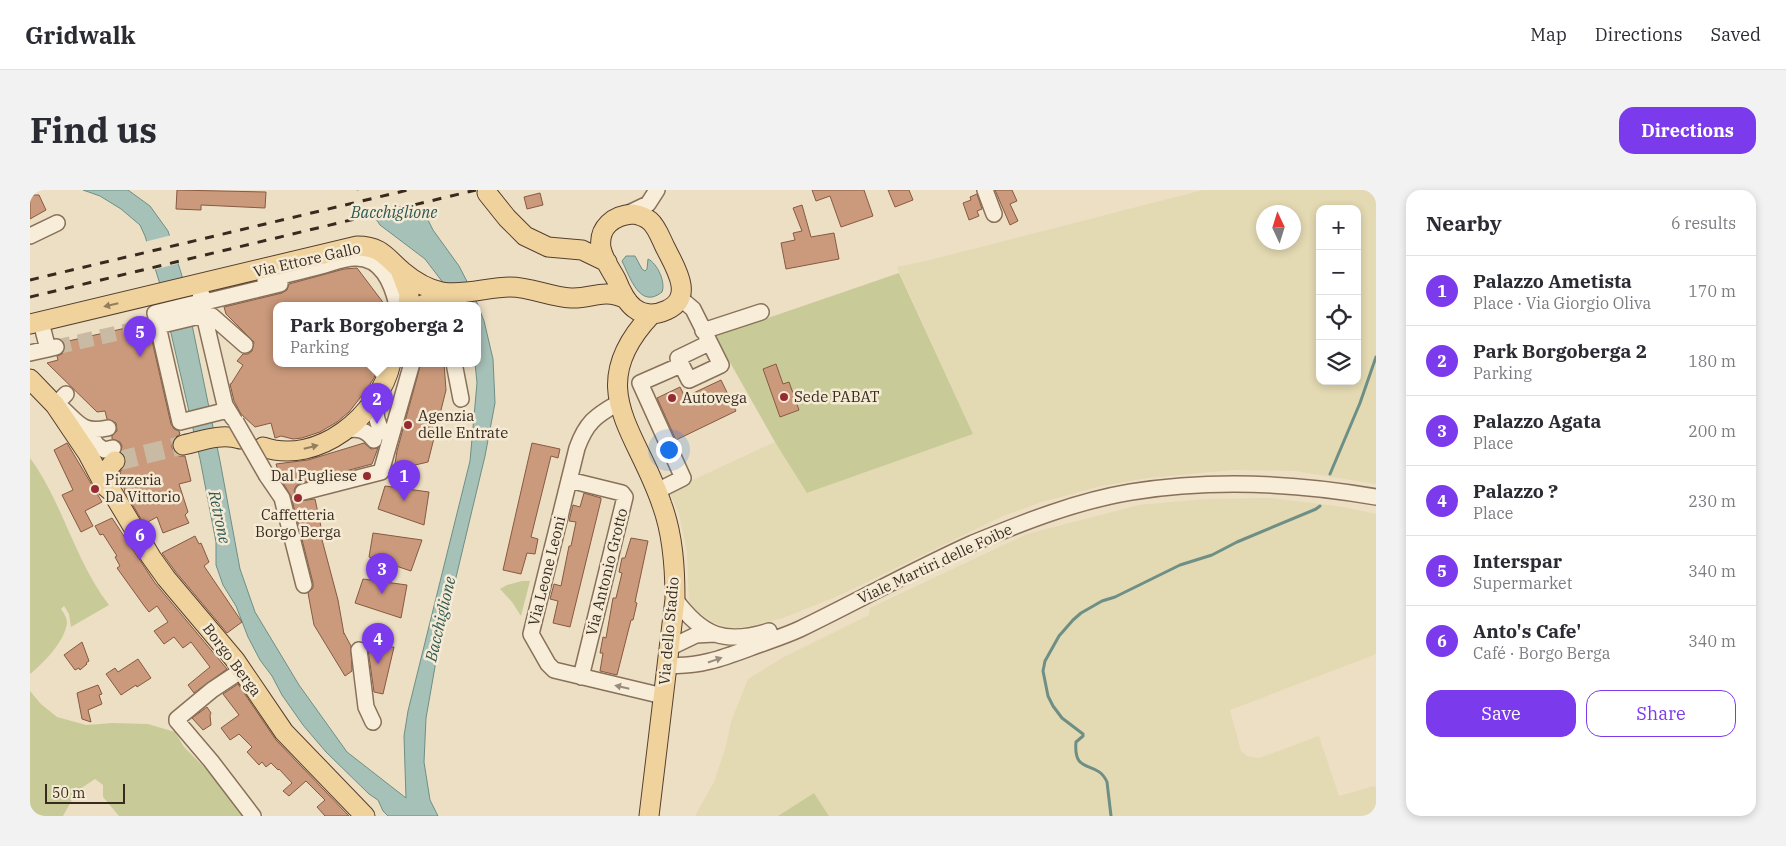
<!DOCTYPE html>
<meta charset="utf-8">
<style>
:root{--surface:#fff;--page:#f2f2f3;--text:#2b2b33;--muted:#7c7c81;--line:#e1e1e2;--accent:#7c3aed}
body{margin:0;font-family:"IBM Plex Serif",serif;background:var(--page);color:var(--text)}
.controls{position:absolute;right:15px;top:15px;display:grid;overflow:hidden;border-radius:10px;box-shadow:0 2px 8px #0003}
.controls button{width:45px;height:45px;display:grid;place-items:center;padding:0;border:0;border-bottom:1px solid var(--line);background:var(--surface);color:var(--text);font:25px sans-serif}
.compass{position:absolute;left:1226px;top:15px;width:45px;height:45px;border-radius:50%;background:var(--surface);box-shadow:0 2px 8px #0003;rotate:356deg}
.scale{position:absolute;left:15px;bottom:12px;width:80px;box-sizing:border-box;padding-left:5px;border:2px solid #382a1f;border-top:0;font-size:14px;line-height:18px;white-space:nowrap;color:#382a1f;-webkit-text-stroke:4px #f5ead4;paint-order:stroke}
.you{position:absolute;left:638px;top:259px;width:18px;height:18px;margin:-12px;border:4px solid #fff;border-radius:50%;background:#1a73e8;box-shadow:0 0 0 8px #1a73e833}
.badge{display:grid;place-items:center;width:32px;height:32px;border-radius:50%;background:var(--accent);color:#fff;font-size:16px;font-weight:700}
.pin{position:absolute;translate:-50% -41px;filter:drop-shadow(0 1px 2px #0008)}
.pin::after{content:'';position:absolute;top:26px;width:18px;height:15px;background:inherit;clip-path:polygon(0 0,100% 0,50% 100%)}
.popup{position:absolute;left:243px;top:112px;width:208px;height:65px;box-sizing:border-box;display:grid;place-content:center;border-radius:10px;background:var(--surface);filter:drop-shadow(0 1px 4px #0005);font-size:16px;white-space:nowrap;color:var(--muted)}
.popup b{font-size:19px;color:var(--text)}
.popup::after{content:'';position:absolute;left:50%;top:100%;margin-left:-10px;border:10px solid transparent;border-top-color:var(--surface)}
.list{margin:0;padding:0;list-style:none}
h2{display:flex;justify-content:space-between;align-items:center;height:65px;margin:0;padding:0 20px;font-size:21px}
h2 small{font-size:16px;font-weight:400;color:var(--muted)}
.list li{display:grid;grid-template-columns:32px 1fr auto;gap:15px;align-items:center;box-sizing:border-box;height:70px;padding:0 20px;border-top:1px solid var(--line)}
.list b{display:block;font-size:19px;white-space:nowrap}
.list p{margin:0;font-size:16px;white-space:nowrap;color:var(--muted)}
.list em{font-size:16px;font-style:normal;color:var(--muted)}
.actions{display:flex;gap:10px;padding:15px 20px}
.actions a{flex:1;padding:11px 0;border:1px solid var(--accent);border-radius:15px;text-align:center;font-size:18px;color:var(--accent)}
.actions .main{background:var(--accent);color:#fff}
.icon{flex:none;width:28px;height:28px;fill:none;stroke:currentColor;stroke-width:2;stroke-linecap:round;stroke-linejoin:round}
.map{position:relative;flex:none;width:1346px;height:626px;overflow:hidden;border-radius:15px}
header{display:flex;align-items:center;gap:30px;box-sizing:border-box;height:70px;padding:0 25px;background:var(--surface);border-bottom:1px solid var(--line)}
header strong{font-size:24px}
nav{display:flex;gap:28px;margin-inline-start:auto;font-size:18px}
.intro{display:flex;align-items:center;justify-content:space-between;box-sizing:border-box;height:120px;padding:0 30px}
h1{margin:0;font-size:35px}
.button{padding:12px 22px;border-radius:15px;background:var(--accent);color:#fff;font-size:18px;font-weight:700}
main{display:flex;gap:30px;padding:0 30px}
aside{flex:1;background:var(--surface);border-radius:15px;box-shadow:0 2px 8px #0003}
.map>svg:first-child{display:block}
.farmland{fill:#e3d9b2;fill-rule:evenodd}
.green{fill:#c8cb98}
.water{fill:#a6c1b8;stroke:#6d8f85}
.pier{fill:#eddfc4}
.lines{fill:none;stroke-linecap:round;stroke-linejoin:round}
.stream{stroke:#6d8f85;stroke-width:3}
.building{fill:#cb997b;stroke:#875a41}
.minor-tunnel{stroke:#c9bba3;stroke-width:15;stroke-dasharray:15 8;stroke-linecap:butt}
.major-tunnel{stroke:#c9bba3;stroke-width:19;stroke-dasharray:19 9;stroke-linecap:butt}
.minor-casing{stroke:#88715b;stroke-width:18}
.major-casing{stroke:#563f2f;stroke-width:21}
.minor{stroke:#f8edd8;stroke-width:15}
.major{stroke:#f0d29d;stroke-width:19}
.rail{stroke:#382a1f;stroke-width:3;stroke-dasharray:9 9;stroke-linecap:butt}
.minor-bridge-casing{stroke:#88715b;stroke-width:18;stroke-linecap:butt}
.minor-bridge{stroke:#f8edd8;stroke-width:15}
.oneway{fill:#947e5e}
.oneway2{fill:#988c7c}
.poi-dot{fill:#962c31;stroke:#f5ead4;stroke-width:2}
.labels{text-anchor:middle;stroke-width:5;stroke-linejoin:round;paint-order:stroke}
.street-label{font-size:15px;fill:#382a1f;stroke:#f5ead4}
.poi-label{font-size:15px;fill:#382a1f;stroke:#f5ead4;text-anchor:start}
.water-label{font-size:16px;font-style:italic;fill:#2e5853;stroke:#f5ead4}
</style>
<header>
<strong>Gridwalk</strong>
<nav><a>Map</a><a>Directions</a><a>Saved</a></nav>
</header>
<div class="intro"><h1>Find us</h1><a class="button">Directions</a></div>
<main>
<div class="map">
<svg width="1346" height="626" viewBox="0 0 1346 626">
<rect width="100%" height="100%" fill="#eddfc4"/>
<path class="farmland" d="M1173,0h173v294l-81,-13 -63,-1 -84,8 -47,8 -59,16 -39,14 -163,79 -57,23 -33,8 -12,2 -11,-1 -15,-5 -14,-10 -9,-10 -2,-50 -8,-38 -10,-23 106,-49 33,51 165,-59 -76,-167 33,-7zM1290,19h37v172h-37zM1234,22h30v30h-30z
M1240,308l74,9 32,7v140l-146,56 11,41 6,5 12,2 60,-22 20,60 35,-10 2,2v28h-547l-15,-23 -36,23h-83l19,-34 10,-29 8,-34 16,-40 36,-22 85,-42 1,-7 157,-74 112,-29 66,-6z"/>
<path class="green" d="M869,83l74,161 -166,59 -32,-51 -60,-106z
M0,268c33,45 45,103 79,147l-38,22 -2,-13 -5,-8 -3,3c3,4 6,9 6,14 -2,18 -24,41 -37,51z
M492,391h8l-9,35 -9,-14 -12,-13 7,-4z
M0,501l11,13 16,13 29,8 27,-2 35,1 27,8 9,15 41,41 21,28h-127l-16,-19v-12l-8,-6 -18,12 -14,25h-33z
M784,603l15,23h-51z"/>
<path class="water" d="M53,0h45l22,16 18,25 14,45 38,185 20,108 15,43 44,73 48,67 59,46 -2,-62 4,-25 62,-250 7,-78 -2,-20h2v-58h-17l-35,-46 -45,-34 -23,-35h41l28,26 7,14 26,36 15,29 10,26 9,38 2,44 -10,53 -49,205 -10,57 -2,44 6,38 8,16h-50l-5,-5 -5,-11 -9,-6 -43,-42 -23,-27 -21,-30 -10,-19 -12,-16 -12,-23 -12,-31 -13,-21 -7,-20v-23l-16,-83 -41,-178 -14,-45 -5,-11 -19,-16 -21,-13z
M596,66h9l7,13 3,2 2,-2 1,-10c9,4 18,23 14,33 -22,18 -32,-15 -40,-31z"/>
<path class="pier" d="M330,0h42l18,17 -47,12 -18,-28z
M142,45l8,28 -27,7 -9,-28z"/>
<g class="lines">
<path class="stream" d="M1300,284l30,-71 16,-46
M1081,626l-4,-34c-10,-23 -34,-6 -31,-40l7,-6v-2l-21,-16 -9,-12 -5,-10 -5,-25 2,-10 14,-25 14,-16 8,-7 21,-12 13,-4 65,-32 32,-10 25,-13 79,-33 4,-3"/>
</g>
<path class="building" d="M147,0l89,2 -1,16 -64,-3v5l-25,-1z
M782,0h52l9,26 -32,11 -11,-31 -14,5z
M858,0h21l4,10 -18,7z
M965,0h17l5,11 -7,3 8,17 -8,4z
M510,3l3,12 -16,4 -3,-12z
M947,4l5,15 -5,2 2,5 -10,4 -6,-17 8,-3 -1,-3z
M0,5h9l7,15 -16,9z
M772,15l9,32 23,-4 5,26 -53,10 -5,-26 14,-3 -2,-7 9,-2 -9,-23z
M327,78l28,37h-108v58h102l-5,15 -7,11 -18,23 -12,10 -17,10 -18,6 -9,1 -12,-3 -6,2 -4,-15 -16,4 -14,-13 -7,-13 -4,-17h1l12,-19 -6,-4 6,-7h5l4,-3 2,-9 -28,-28 -2,-7 58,-14 5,-3 2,-6 55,-15z
M118,133l23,101 3,5 5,2 1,3 -4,3 -4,4v7l3,4 4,4h6l6,25 -12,3 9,28 -3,3 4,8 -26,10 -6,-16 -13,7 -19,-32 -5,-20 6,-8v-5l-5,-7 1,-6 -2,-4 -8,-3v-3l5,-5 -1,-8 -9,-4 -2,-8 -8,1 -50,-49 11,-3 -1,-4 5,-2 3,-4 -1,-8z
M391,173h23l2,27 -18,72 -34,8 3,-19z
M746,174l7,20 6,-2 10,28 -19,7 -17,-48z
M691,190l15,31 -60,29 -19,-42 23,-11 5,10z
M37,253l35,59 -17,9 8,15 -12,6 -19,-37 11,-5 -19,-40z
M334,253l7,6 7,-1 -6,16 -71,19 -5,3 -2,4 2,8 4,3 15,-2 8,37h-2l17,64 6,34v-1l7,13 1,25 -7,5 -31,-51 -6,-32 5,-5v-5l-22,-87 -11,-18 -4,-14 32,-4z
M502,253l28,6 -2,9 -7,-2 -20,81 7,2 -3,15 -8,-1 -6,21 -18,-4z
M355,296l44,6 -5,33 -46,-16z
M554,303l17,5v2l-31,127 -17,-4 5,-22 -8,-2 4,-15 7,2 8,-40h2l5,-24 -7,-1 4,-16 7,2z
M82,328l43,65 72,86 -33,24 -6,-8 22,-18 -19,-25 -8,6 -9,-11 -10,7 -10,-13 14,-9 -11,-16 -8,6 -4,-5 -28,-39 3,-2 -5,-9 2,-1 -14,-22 -3,1 -5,-9z
M343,343l49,7 -11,31 -42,-14z
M165,346l4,8 2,-1 8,19 -5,4 38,56 -15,11 -52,-62 -13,-18z
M601,348l17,3 -13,61 2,1 -4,17h-2l-14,55 -17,-4 3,-18h-3l3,-16 3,1 7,-40h3l6,-25 -3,-1 3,-14h3z
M333,389l44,6 -6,33 -46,-15z
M52,452l7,19 -3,2 1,1 -7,6 -1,-2 -4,2 -11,-15z
M364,457l-11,47 -9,-2 -6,-43z
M108,469l13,19 -14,9 -1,-2 -15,10 -15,-21 9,-6 3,4z
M208,494l38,56 73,76h-24l-8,-9 8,-7 -19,-19 -17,15 -6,-5 9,-8 -13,-14 -1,1 -7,-7 -5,4 -4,-5 -3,3 -12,-13 5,-5 -13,-13 -9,6 -9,-12 18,-13 -16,-21z
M68,495l4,9 -3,1 3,9 -14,6 3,12 -9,-3 -5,-26z
M177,517l4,6 -1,2 1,10 -8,5 -11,-12z"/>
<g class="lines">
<path class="minor-tunnel" d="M26,157l98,-22"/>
<path class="major-tunnel" d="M88,271l65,-16"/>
<g class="minor-casing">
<path id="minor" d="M955,0l9,24
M597,24l21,-10 9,-14
M0,46l27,-13
M235,90c19,-5 38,-9 56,-14 11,-3 23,-8 34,-8 27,-1 37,26 42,47
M172,105l-2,3 25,107 8,13
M650,108l13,11 28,56 -32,15 -11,-22 31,-15
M171,113l79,-19
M162,114l-37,9 25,109 48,-12
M128,136l46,-11 8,1 33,29
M13,140l5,19 8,-2
M673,141l58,-19
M0,163l18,-4
M424,173l7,36
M345,208c1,12 0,24 8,34
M588,213c-23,13 -32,20 -41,45l-46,186 17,30 6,6 109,26
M25,215l11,-11
M33,219c17,16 20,24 45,19
M55,239l12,16 7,5 9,-2
M317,240c12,-2 19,0 27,10
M237,286l15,22 22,87
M539,290l53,13 3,4 -44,180
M627,301l26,-13 -43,-95 41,-18
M273,302l78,-20 31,-109
M645,409c27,37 50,46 94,32
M639,458l27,-13 18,-1
M329,460l7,57 7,15
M637,475c33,3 61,-9 91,-20 14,-5 29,-10 42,-16 58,-28 115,-60 173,-86 51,-21 104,-42 158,-51 81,-13 165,-9 245,5
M212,480l-30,20 -35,29v2l34,40 42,55"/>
</g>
<g class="major-casing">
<path id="major" d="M457,3l20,25 18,18 23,11 34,3 25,12
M603,24c6,1 12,3 17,7 7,6 11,18 15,26 10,20 30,50 2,63 -11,5 -23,6 -33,-2 -8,-6 -14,-19 -18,-29 -5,-9 -13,-20 -15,-31 -3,-21 13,-33 32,-34z
M370,80l9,24 -1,11
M392,115l31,-12
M0,134l327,-78c24,0 29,11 45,25 12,10 24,18 40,21 23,4 46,-5 68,-5 21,0 40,10 61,11 22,1 31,-10 55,1
M0,189l25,26 33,49 17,32 7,6 39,65 15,21 69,82 49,72 81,84
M153,255c18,-4 38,-12 57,-6
M233,257c55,19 116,-32 128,-84
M81,301c-3,-11 -7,-21 4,-30
M619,626l26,-217c0,-32 -2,-64 -13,-94 -25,-75 -80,-117 -11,-190"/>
</g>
<use href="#minor" class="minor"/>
<use href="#major" class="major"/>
<path class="rail" d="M0,90l378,-90
M0,107l446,-107"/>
<g class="minor-bridge-casing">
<path id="minor-bridge" d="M206,232l31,54"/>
</g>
<use href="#minor-bridge" class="minor-bridge"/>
</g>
<defs><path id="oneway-solid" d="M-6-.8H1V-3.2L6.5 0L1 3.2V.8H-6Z" transform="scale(1.25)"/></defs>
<g class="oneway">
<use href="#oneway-solid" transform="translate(81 115) rotate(167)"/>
<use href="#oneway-solid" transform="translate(281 257) rotate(-14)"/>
</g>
<g class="oneway2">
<use href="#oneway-solid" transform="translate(685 470) rotate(-19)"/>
<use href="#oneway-solid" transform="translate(592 497) rotate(-167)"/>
</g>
<g class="poi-dot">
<circle cx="754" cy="207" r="5"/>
<circle cx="642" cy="208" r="5"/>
<circle cx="378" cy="235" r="5"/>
<circle cx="337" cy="286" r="5"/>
<circle cx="65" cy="299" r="5"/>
<circle cx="268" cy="308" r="5"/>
</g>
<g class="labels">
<g class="street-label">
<text transform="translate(277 70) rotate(-13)" y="5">Via Ettore Gallo</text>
<text transform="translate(905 374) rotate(-25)" y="5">Viale Martiri delle Foibe</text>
<text transform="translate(517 381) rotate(-76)" y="5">Via Leone Leoni</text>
<text transform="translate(577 382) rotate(-76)" y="5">Via Antonio Grotto</text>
<text transform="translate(639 441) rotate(-85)" y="5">Via dello Stadio</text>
<text transform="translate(202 470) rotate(53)" y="5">Borgo Berga</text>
</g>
<g class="poi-label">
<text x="764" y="212">Sede PABAT</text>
<text x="652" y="213">Autovega</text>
<text x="388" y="231">Agenzia<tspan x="388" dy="17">delle Entrate</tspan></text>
<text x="327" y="291" text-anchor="end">Dal Pugliese</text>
<text x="75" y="295">Pizzeria<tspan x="75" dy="17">Da Vittorio</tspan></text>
<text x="268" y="330" text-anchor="middle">Caffetteria<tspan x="268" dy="17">Borgo Berga</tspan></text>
</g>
<g class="water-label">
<text x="364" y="28">Bacchiglione</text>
<text transform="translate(190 327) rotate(78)" y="6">Retrone</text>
<text transform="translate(410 429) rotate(-77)" y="6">Bacchiglione</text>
</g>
</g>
</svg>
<div class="controls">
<button>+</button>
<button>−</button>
<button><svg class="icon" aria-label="locate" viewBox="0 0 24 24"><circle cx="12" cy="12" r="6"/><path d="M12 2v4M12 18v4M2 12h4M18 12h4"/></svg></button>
<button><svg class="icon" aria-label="layers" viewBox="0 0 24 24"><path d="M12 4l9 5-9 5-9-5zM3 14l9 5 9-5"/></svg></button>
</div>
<svg class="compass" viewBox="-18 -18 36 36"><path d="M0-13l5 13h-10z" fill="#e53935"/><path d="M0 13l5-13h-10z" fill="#7c7c81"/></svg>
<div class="scale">50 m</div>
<div class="you"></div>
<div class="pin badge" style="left:374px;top:311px">1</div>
<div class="pin badge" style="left:347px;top:234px">2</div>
<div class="popup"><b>Park Borgoberga 2</b>Parking</div>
<div class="pin badge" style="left:352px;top:404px">3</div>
<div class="pin badge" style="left:348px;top:474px">4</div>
<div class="pin badge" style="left:110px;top:167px">5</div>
<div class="pin badge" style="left:110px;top:370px">6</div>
</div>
<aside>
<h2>Nearby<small>6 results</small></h2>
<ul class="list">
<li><span class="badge">1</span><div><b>Palazzo Ametista</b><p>Place · Via Giorgio Oliva</p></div><em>170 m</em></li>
<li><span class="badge">2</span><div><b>Park Borgoberga 2</b><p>Parking</p></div><em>180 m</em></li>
<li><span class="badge">3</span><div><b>Palazzo Agata</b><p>Place</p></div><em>200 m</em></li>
<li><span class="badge">4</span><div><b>Palazzo ?</b><p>Place</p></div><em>230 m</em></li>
<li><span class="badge">5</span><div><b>Interspar</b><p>Supermarket</p></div><em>340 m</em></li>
<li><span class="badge">6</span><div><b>Anto's Cafe'</b><p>Café · Borgo Berga</p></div><em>340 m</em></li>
</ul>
<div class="actions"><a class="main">Save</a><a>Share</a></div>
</aside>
</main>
